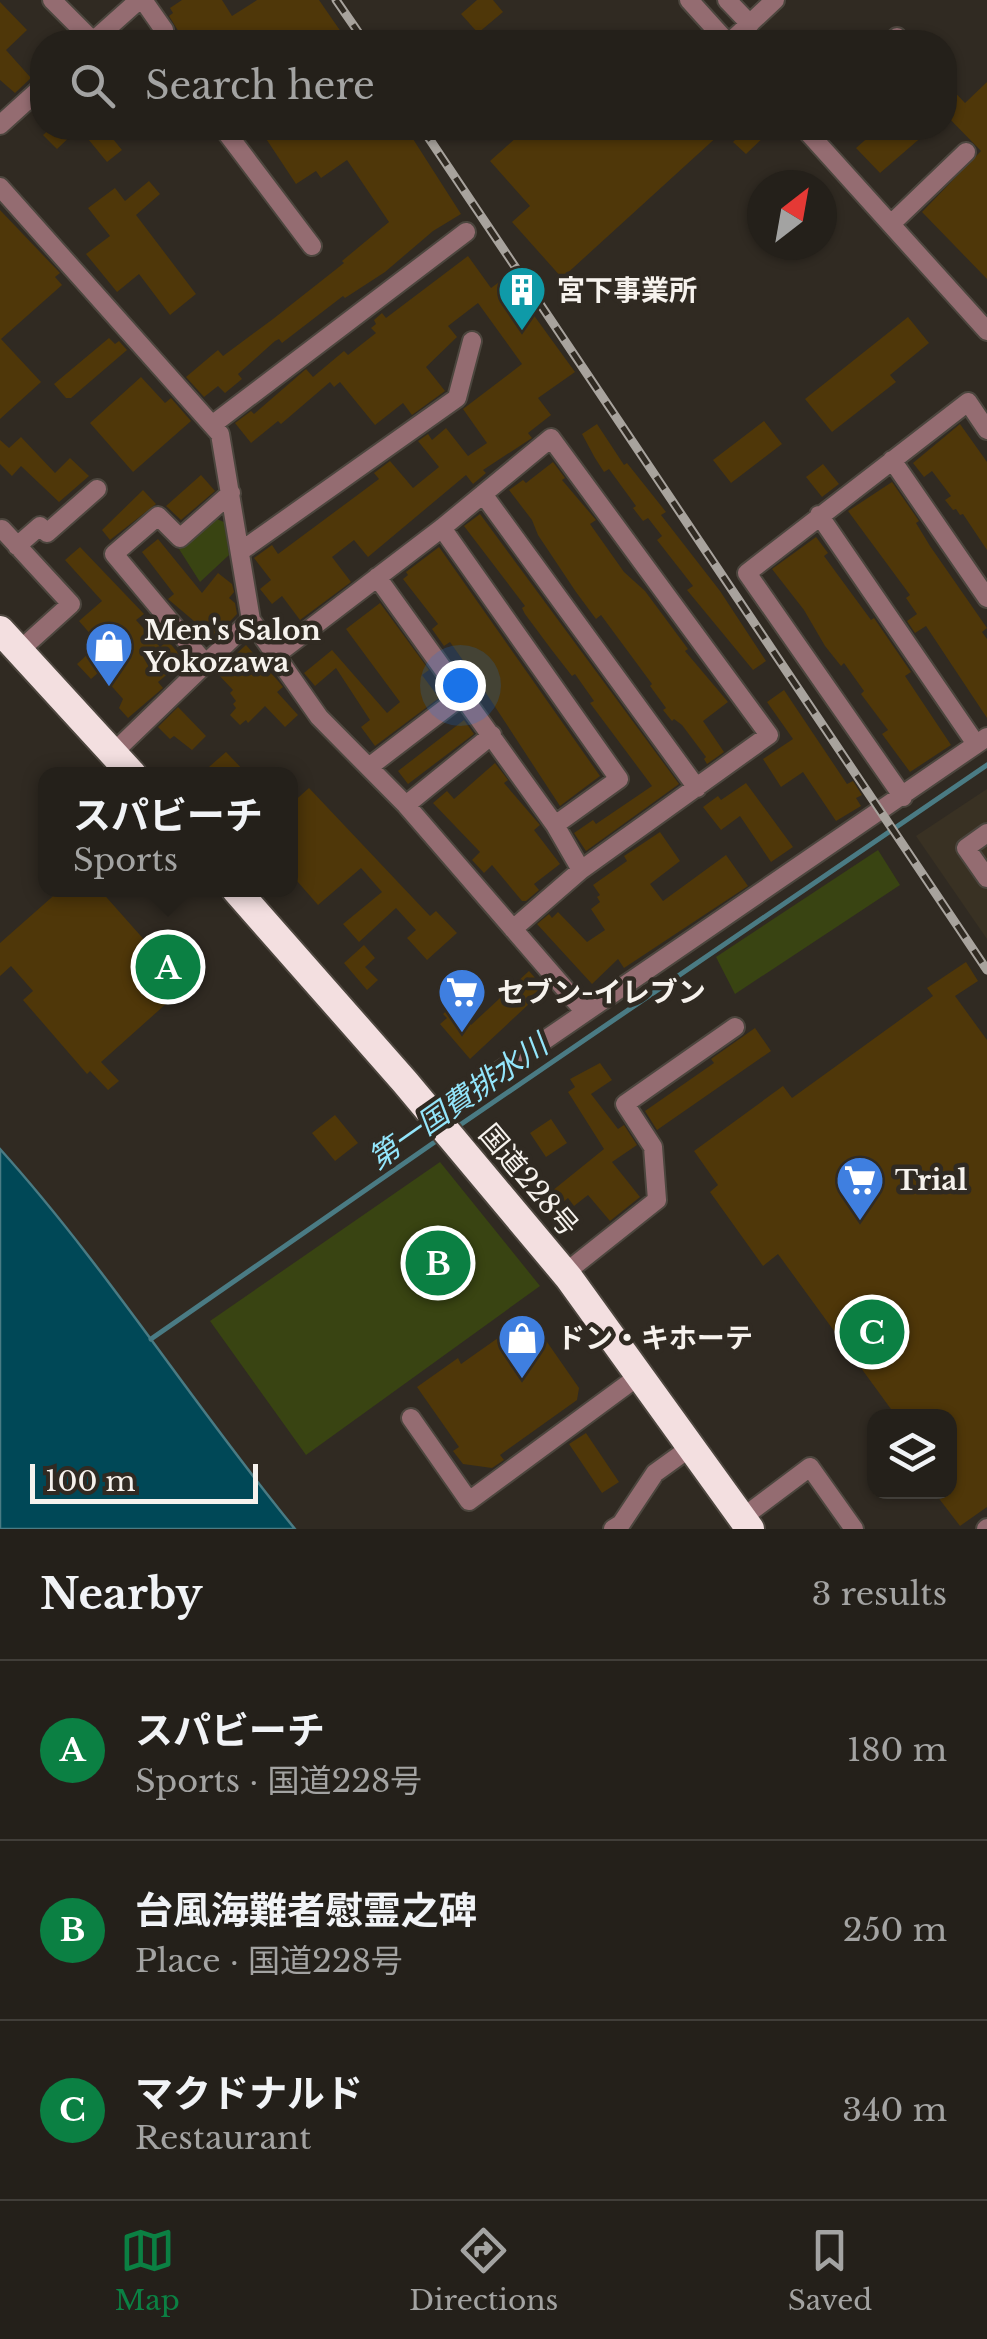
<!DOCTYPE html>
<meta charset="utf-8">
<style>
:root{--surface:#24201a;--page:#302d27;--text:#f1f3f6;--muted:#a3a3a2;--line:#413e39;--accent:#0b8043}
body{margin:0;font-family:"Libre Baskerville","Noto Sans JP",serif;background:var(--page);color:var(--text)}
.controls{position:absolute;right:30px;bottom:30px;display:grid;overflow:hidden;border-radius:20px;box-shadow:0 2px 8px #0004}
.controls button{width:90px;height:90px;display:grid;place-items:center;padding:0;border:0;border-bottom:2px solid var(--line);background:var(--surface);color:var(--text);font:50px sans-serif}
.compass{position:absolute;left:747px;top:170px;width:90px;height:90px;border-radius:50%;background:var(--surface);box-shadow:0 2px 8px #0004;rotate:31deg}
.scale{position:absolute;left:30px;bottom:25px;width:228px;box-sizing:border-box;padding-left:10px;border:5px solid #f6f2ed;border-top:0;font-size:28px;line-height:35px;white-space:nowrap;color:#f6f2ed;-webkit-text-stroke:8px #302a22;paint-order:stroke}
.you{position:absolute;left:460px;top:685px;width:35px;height:35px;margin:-25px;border:8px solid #fff;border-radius:50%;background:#1a73e8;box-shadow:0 0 0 15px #1a73e833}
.badge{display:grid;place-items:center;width:65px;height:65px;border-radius:50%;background:var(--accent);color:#fff;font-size:32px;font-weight:700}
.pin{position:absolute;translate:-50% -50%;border:5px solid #fff;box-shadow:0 2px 10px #0006}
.popup{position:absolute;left:38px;top:767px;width:260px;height:130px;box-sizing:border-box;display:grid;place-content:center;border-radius:20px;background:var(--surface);filter:drop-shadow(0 2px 8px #0005);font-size:32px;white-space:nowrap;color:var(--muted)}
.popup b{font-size:38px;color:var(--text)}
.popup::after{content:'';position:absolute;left:50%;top:100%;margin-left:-20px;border:20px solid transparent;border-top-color:var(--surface)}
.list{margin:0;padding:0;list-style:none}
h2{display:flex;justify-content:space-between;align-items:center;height:130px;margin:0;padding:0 40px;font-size:42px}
h2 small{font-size:32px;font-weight:400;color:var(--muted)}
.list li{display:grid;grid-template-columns:65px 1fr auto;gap:30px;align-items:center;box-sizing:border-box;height:180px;padding:0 40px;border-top:2px solid var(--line)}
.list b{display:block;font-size:38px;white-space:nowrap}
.list p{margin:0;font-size:32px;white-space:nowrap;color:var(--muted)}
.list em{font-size:32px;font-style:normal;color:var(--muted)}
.icon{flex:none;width:55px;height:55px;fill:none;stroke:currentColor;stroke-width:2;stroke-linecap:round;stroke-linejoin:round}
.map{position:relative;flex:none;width:987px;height:1529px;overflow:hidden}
.search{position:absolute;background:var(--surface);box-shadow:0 2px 8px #0004;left:30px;right:30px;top:30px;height:110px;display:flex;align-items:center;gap:25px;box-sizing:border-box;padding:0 35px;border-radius:40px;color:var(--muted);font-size:38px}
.sheet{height:670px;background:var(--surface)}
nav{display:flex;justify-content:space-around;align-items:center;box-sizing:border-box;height:140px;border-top:2px solid var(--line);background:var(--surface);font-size:28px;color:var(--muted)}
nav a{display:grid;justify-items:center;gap:5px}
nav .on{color:var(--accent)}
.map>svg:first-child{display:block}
.built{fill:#393123}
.green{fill:#394412}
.water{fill:#004857;stroke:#4a7b84;stroke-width:2.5}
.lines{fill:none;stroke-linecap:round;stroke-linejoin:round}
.stream{stroke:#4a7b84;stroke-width:5}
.building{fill:#4f3709}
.minor-casing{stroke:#4c463e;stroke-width:22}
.highway-casing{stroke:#4c463e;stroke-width:32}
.minor{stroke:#946c71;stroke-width:18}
.highway{stroke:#f3dfe0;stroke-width:28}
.rail-casing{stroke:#a8a39d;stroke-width:9}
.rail{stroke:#302a22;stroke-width:5;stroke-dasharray:15;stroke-linecap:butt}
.labels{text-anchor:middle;stroke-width:9;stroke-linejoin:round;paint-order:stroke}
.poi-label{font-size:28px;font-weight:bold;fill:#f6f2ed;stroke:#302a22;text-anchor:start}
.street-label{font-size:28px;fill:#f6f2ed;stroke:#302a22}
.water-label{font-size:30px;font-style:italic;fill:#93e5fb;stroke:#302a22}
</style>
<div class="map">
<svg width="987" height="1529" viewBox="0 0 987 1529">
<rect width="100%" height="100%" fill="#302a22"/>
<path class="built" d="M987,789v150l-71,-103z"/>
<path class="green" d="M212,517l12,5 5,33 -29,27 -21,-33z
M878,850l22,35 -165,109 -19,-37z
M440,1162l100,124 -234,169 -96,-134z"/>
<path class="water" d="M0,1149c107,119 193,256 295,380h-295z"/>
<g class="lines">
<path class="stream" d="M457,1127l530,-362
M151,1339l288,-200"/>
</g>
<path class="building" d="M182,0h40l10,16 25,-16h62l29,42h-163l-16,-26 4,-3 -3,-5z
M477,0h16l10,12 -25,21 -17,-19z
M0,2l27,28 -21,20 25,28 -16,15 -15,-13z
M944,81l21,22 22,-21v197l-65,-67 59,-61 -37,-38z
M51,128h53l18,22 -15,12 -28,-34 -22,21 -14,-14z
M259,128h147l55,86 -28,17 -48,41 -40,26 -2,-2 -61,47 -3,-4 -4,2 -37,33 4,5 -17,14 -7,-7 -14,11 -18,-20 32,-27 5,6 50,-37 71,-56 -2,-2 47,-39 -42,-62 -26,18 -5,-7 -20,13z
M527,128h187l6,6 -158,144 -50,-56 18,-16 -40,-45z
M747,128h26l-27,26 -13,-12z
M879,128h53l-52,45 -24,-25z
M149,181l11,13 -24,21 60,79 -26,21 -31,-41 -22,18 -31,-38 24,-18 -22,-28 27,-20 10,13z
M0,210l60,63 -5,4 7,8 -61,54 40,43 -41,37z
M468,256l23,32 15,-11 69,95 -37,26 13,17 -23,18 4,5 -49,32 3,3 -13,11 -7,-9 -98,82 -14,-17 -22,17 19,25 -51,38 -18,-24 -10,8 -12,-15 11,-9 -17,-22 18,-13 6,9 101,-75 -5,-6 16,-12 23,27 26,-21 -21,-26 10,-7 4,6 14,-12 22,28 19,-13 -24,-34 59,-45 -44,-61 -30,23 9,11 -31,30 19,24 -33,24 -9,-12 -28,22 -35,-43 -6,5 -4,-5 -49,42 -3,-3 -27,22 -16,-20 16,-12 3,3 52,-45 7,8 31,-26 4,4 28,-22 -5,-5 5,-4 -2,-4 8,-7 4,5z
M908,317l21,26 -39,32 6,7 -64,50 -27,-33z
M109,338l6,6 4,-3 8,9 -56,48h-5l-12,-14z
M141,377l24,26 6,-5 20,23 -58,51 -43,-49z
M764,421l18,23 -51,39 -18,-23z
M597,424l27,41 3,-2 39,49 -5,3 59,76 46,70 -13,9 -66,-80 6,-4 -36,-46 5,-4 -14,-18 -5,3 -10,-13 3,-2 -27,-37 -5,3 -9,-14 -13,-24z
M960,424l27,38v88l-24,-36 -3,1 -4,-6 -3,1 -8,-10 6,-4 -19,-25 -8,6 -11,-14z
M21,437l34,36 15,-15 19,18 -30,26 -38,-36 -9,10 -12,-12v-24l9,8z
M553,462l12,16 -3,2 34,40 -6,4 34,48 21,19 43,58 -3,2 43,51 -25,19 21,31 -17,12 -3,-5 2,-2 -24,-32 -8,-6 -2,2 -9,-11 3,-2 -16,-22 2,-2 -51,-69 -5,4 -20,-27 -38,-57 -6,-15 -23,-30 14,-10 3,3z
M823,464l16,20 -17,13 -16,-20z
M201,475l14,16 -34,29 -15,-14z
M892,482l27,39 -3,2 14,23 57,82 -5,4 5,7v79l-61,-92 -11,7 -8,-12 10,-7 -11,-16 4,-3 -62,-84z
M143,490l13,14 -46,36 -8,-10z
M480,514l199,270 -93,67 -12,-18 19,-13 3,4 56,-38 -62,-83 4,-2 -19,-27 -3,2 -21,-27 -26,-35 -3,-6 3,-2 -61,-80z
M816,537l12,16 -4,3 47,64 3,-2 37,54 -6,4 46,69 -41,27 -28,-38 6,-4 -27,-36 3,-3 -20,-28 -3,3 -16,-20 -21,-36 -32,-41z
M158,539l44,54 16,-20 14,11 2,8 -5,6 6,5 2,11 -23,24 -46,-39 6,-5 -32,-42z
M80,547l64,67 -8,6 24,27 8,-6 16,19 -26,22 5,6 -35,30 -9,-10 4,-9 -24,-27 -8,7 -14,-15 22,-20 -20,-23 23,-20 -37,-41z
M439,547l161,229 -40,30 -72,-110 -38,-54 -6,4 -12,-17 6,-5 -35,-45 5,-4 -2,-3z
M380,603l49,67 -7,5 17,23 -64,48 -14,-19 9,-7 -34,-52 -21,18 -11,-13 28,-23 55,63 13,-11 -54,-73z
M246,645l33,37 4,5 -6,5 21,23 -13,12 -20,-21 -17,17 -2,-3 -6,5 -10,-10 6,-7 -3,-4 3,-3 -6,-8 3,-3 -17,-18z
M784,690l63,94 6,-3 9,14 -6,3 5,8 -25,15 -33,-49 -22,15 -18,-28 30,-20 -26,-37z
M178,707l28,29 -14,14 -18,-14 -4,3 -12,-12z
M464,720l10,14 -66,50 -10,-13z
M226,752l21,22h-46z
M495,763l13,17 -4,3 36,42 -6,5 26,34 -26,20 5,6 -13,11h-4l-30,-36 -8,8 -12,-13 8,-8 -47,-49 14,-12 7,8z
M746,783l47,64 -22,15 -31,-46 -19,14 -18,-23 15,-11 3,4z
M309,788l121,128 6,-5 21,22 -30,27 -20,-22 9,-8 -20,-22 -37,34 -16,-18 39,-32 -21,-24 -43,37 -28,-32v-68z
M660,832l20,29 -30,23 13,17 63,-46 22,31 -124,82 -6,-9 -26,25 -55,-60 12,-10 3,4 6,-6 29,30 18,-12 -14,-21 9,-7 -3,-5 3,-2 -7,-10 34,-24 -3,-5z
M60,890h40l55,62 25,-21 16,17 -24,21 14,17 -85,76 18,19 -11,9 -18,-19 -3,3 -64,-74 10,-9 -22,-25 -11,10v-33z
M364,945l11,13 -10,9 13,13 -11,10 -23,-27z
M966,962l12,19 -23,15 32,44v467l-27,19 -26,-34h16v-76h-54l-118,-162 -15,12 -53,-74 8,-7 -24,-34 89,-65 9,12 141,-102 -6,-8z
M529,971l16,18 -75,70 -30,-35 7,-6 -4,-4 10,-9 18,20z
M755,1028l16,23 -114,79 -12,-19 69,-48 -3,-4z
M600,1063l12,17 -21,14 27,35 6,-4 13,20 -25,17 28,35 -30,24 -22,-26 -14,11 -6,-8 -6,5 -10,-12 52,-42 -36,-57 7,-5 -5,-8z
M335,1115l23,28 -23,18 -23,-28z
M551,1119l16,24 -21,14 -16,-24z
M529,1316l50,72 -2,12 -77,55 4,5 -12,8 -29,-4 -10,-13 6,-4 -42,-60 41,-29 3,6z
M586,1433l33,49 -17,11 -33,-49z"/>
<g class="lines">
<g class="minor-casing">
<path id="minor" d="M52,0l41,41
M143,0l21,30 2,12
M689,0l38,42
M727,0l23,24
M92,42l47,-42
M730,42l45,-42
M892,42l5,-5
M0,125l42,-38
M223,128l89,118
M804,128l183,203
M0,187l220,247 31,186 68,97 87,88 178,206
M891,224l75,-72
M212,425l254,-193
M892,460l95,138
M483,494l214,294
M819,515l157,229
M442,528l177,251 -64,46
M0,531l2,-2 69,75 -52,47
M17,546l23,-20 7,7 50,-44
M241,551l216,-153 15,-57
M377,577l178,248 26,45
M277,654l165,-126 109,-90 218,297 -188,135 -68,59
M205,663l-91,-109 44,-38 22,22 51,-45
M113,753l138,-133
M369,767l94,-72
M903,797l-156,-224 221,-171 19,28
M406,805l86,-70
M987,833l-21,15 21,30
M434,1116l553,-379
M565,1273l92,-73 -4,-53 -28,-43 110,-77
M411,1418l58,83 171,-126
M742,1518l68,-51 44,62
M613,1529l8,-5 34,-51 36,-26
M986,1529l1,-1"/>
</g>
<g class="highway-casing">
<path id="highway" d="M0,630l132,144
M236,890l169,192 164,196 181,251"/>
</g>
<use href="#minor" class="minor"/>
<use href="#highway" class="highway"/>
<g class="rail-casing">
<path id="rail" d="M336,0l29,42
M422,128l565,842"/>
</g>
<use href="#rail" class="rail"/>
</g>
<defs>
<g id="building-pin" transform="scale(2.5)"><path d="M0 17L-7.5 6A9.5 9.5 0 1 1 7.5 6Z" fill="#0f9aa8" stroke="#302a22"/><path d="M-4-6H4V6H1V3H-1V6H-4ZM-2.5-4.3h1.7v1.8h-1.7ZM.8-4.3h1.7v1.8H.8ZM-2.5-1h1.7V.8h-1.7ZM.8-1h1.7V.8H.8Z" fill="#fff"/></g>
<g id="shop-pin" transform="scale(2.5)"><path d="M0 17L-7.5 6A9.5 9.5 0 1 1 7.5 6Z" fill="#3f7fe0" stroke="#302a22"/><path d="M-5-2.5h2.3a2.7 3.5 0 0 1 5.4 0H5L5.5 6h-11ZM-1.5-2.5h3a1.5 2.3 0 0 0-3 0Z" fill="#fff"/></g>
<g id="supermarket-pin" transform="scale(2.5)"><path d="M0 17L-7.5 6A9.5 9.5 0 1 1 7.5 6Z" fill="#3f7fe0" stroke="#302a22"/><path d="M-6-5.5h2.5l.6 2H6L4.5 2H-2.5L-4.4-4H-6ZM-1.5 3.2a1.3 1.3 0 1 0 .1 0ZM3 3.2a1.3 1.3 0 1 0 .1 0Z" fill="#fff"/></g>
</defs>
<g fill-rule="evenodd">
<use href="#building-pin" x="522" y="290"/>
<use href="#shop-pin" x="109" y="646"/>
<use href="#supermarket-pin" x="462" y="992"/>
<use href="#supermarket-pin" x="860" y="1180"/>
<use href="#shop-pin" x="522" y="1338"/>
</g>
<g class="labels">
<g class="poi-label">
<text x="557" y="300">宮下事業所</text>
<text x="144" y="640">Men's Salon<tspan x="144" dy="32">Yokozawa</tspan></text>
<text x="497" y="1002">セブン-イレブン</text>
<text x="895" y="1190">Trial</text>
<text x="557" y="1348">ドン・キホーテ</text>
</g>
<g class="street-label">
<text transform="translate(529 1180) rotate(50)" y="10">国道228号</text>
</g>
<g class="water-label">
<text transform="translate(458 1102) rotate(-35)" y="10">第一国費排水川</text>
</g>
</g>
</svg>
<div class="controls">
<button><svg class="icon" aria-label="layers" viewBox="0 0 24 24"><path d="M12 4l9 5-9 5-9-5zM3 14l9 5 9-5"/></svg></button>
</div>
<svg class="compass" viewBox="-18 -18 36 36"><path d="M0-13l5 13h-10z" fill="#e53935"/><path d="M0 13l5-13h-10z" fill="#a3a3a2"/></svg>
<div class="scale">100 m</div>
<div class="you"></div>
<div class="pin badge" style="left:168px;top:967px">A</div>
<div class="popup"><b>スパビーチ</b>Sports</div>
<div class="pin badge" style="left:438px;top:1263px">B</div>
<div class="pin badge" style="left:872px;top:1332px">C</div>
<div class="search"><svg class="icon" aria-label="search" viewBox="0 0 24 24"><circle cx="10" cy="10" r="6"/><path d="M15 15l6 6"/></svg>Search here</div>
</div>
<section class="sheet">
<h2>Nearby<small>3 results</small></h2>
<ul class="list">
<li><span class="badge">A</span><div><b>スパビーチ</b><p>Sports · 国道228号</p></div><em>180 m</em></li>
<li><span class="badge">B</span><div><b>台風海難者慰霊之碑</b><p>Place · 国道228号</p></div><em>250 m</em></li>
<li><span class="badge">C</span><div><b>マクドナルド</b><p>Restaurant</p></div><em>340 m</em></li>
</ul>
</section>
<nav>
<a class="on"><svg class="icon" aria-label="map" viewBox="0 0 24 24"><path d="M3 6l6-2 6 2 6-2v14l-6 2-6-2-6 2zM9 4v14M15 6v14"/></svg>Map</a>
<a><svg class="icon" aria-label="directions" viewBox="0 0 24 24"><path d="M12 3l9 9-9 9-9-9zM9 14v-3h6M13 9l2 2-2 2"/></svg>Directions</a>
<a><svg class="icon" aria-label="saved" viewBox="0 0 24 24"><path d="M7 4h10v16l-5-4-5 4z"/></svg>Saved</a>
</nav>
